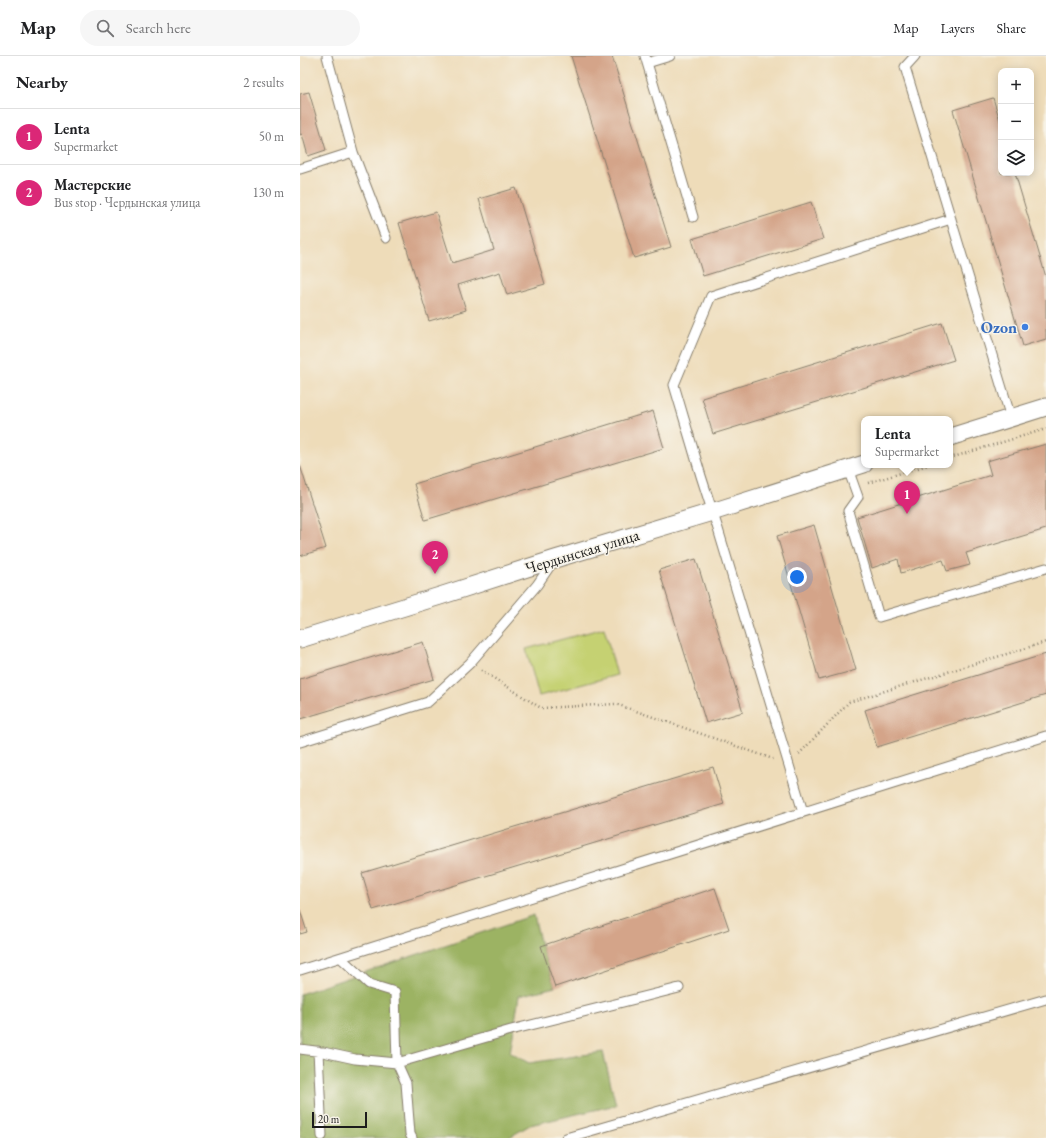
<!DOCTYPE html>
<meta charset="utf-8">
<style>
:root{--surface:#fff;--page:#f6f6f6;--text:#202124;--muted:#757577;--line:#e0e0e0;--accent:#db2777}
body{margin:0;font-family:"EB Garamond",serif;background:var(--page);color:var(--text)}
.controls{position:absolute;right:12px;top:12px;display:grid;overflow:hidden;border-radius:8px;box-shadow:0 2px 10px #0003}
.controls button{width:36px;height:36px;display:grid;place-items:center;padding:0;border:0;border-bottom:1px solid var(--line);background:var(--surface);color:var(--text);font:20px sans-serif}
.scale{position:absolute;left:12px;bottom:10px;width:55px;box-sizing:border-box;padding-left:4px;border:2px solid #1c1c1c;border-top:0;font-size:11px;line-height:14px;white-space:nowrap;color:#1c1c1c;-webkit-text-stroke:3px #f7f3e8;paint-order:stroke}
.you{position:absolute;left:497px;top:521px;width:14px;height:14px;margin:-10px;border:3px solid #fff;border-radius:50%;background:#1a73e8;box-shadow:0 0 0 6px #1a73e833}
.badge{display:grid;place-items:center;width:26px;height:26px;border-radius:50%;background:var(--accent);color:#fff;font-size:13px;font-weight:700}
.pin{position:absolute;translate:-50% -33px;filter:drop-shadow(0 1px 2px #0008)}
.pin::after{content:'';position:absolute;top:21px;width:14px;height:12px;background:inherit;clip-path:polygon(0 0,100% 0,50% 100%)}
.popup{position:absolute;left:561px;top:360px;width:92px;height:52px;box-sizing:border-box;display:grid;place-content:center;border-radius:8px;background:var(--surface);filter:drop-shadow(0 1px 3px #0005);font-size:13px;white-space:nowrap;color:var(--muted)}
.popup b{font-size:15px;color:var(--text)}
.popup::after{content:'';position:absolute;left:50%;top:100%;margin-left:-8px;border:8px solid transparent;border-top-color:var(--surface)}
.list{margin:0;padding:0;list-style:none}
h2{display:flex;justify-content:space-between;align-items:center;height:52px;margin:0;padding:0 16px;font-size:17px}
h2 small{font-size:13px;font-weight:400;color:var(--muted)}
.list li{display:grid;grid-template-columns:26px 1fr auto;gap:12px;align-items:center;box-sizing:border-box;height:56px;padding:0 16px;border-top:1px solid var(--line)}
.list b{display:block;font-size:15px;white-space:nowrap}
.list p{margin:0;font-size:13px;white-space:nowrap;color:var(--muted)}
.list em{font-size:13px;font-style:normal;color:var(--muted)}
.icon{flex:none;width:22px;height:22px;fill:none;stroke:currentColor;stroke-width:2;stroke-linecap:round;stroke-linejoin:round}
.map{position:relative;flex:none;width:746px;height:1082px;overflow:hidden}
header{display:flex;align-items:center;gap:24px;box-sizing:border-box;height:56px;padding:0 20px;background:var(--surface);border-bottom:1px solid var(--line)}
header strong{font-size:19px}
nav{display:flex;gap:22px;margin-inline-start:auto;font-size:14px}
.search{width:280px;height:36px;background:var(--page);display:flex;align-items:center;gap:10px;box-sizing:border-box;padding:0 14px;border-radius:22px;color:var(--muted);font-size:15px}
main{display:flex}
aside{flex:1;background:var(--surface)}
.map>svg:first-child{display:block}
.green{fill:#c5d172;stroke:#707647}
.forest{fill:#9cb364;stroke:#5c6840}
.building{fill:#d4a489}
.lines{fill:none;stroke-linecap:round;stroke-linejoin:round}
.lane-casing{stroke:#857c6a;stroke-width:11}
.street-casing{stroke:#857c6a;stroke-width:19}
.path{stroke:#857c6a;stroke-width:2.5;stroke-dasharray:1 3;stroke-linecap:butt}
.lane{stroke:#fff;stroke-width:9}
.street{stroke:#fff;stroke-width:17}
.shop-dot{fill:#3f7fe0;stroke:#f7f3e8;stroke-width:1.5}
.labels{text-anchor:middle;stroke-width:3;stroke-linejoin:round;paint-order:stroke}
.shop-label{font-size:16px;font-weight:bold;fill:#366cbe;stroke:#f7f3e8;text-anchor:end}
.street-label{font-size:16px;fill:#1c1c1c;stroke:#f7f3e8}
</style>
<header>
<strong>Map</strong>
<div class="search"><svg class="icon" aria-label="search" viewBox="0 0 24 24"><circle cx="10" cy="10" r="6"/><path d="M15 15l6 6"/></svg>Search here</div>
<nav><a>Map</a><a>Layers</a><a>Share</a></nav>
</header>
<main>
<aside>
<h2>Nearby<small>2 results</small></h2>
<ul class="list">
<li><span class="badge">1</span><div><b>Lenta</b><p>Supermarket</p></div><em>50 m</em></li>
<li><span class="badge">2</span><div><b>Мастерские</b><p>Bus stop · Чердынская улица</p></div><em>130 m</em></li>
</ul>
</aside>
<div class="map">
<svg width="746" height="1082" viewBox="0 0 746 1082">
<rect width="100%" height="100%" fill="#f7f3e8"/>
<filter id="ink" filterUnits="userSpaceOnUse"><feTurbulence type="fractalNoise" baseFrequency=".025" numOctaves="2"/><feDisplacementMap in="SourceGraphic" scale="8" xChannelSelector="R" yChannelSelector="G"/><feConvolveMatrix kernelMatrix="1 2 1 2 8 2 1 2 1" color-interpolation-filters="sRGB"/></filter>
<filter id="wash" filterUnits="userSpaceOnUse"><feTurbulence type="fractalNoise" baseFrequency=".012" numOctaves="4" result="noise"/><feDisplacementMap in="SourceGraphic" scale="16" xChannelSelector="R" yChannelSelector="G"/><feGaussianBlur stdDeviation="0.9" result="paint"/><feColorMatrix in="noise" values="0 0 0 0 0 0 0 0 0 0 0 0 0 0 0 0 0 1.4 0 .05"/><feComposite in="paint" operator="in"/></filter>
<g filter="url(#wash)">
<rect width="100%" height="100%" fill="#eedcb9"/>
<path class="green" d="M304,572l13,47 -78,21 -13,-47z"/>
<path class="forest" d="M234,859l7,31 14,41 -36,9 -9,57 19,10 74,-11 13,53 -86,20 -22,13h-208v-144z"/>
<g id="blocks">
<path class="building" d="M271,0h41l59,191 -37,11z
M9,36l17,58 -18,6 -6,-22 -2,1v-41z
M693,42l8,26v49h14l31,104v62l-23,7 -70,-236z
M216,132l29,96 -38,11 -7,-23 -42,13 8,25 -37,11 -30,-98 37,-11 16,51 42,-13 -15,-51z
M511,146l12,37 -120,37 -11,-37z
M642,267l12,37 -241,74 -11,-36z
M353,355l11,37 -239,72 -11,-36z
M746,388v85l-80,24 4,12 -23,6 -4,-11 -42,13 -3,-14 -26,9 -15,-51 134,-42 -4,-14z
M0,409l26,83 -26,8z
M514,469l42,145 -37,10 -42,-144z
M396,503l47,153 -37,11 -47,-153z
M123,586l11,37 -134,40v-40z
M746,598v41l-169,52 -12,-37z
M413,711l11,37 -351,106 -11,-37z
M415,832l14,41 -174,58 -14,-41z
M0,854l7,22 -7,2z"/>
</g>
</g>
<g filter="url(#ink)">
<use href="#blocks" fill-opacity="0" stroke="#857c6a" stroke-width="1"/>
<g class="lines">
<g class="lane-casing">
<path id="lane" d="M345,0l48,161
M615,0l-10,11 106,351
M347,7l23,-7
M53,96l33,86
M0,113l53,-17 -26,-96
M548,413l10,28 -10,14 31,106 167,-49
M0,686l128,-40 42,-39 67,-78 17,-25
M503,756l-85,-283 -17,-53 -27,-91 37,-89 240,-77
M41,902l28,26 26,8 2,71 114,-33 168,-42
M0,914l746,-234
M0,993l23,3 32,7 42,4 9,20 4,51 2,4
M18,995l4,85
M266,1082l480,-139"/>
</g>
<g class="street-casing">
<path id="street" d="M650,381l96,-30
M0,583l140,-43 115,-37 157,-47 152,-48"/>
</g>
<path class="path" d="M650,402l96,-29
M568,427l60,-18
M181,614l60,38 75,-4 157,55
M499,698l50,-52 197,-60"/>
<use href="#lane" class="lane"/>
<use href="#street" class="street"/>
</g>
</g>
<circle class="shop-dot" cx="725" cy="271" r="4"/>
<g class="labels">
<g class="shop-label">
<text x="717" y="277">Ozon</text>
</g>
<g class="street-label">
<text transform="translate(282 495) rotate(-17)" y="6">Чердынская улица</text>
</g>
</g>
</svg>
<div class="controls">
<button>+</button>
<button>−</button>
<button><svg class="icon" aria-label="layers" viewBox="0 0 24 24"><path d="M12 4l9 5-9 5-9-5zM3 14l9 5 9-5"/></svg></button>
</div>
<div class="scale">20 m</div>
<div class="you"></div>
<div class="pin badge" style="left:607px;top:458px">1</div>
<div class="popup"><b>Lenta</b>Supermarket</div>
<div class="pin badge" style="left:135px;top:518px">2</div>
</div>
</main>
